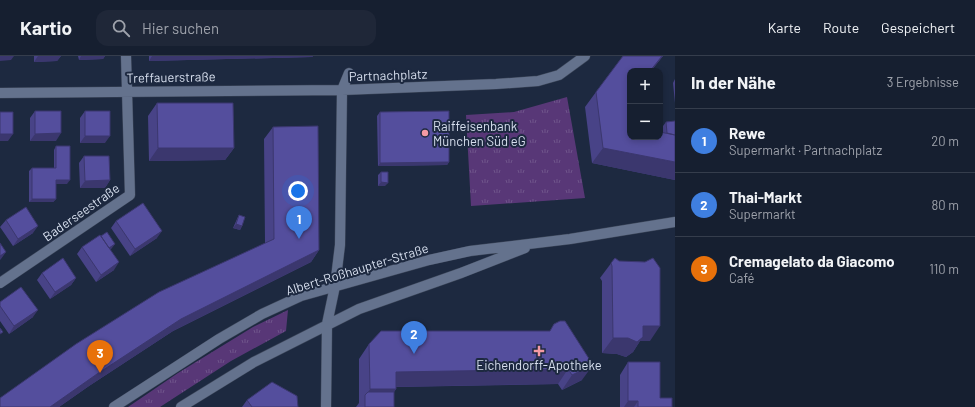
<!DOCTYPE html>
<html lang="de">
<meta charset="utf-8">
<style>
:root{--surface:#161f30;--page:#1f2738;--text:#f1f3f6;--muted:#9ea2ab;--line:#353d4c;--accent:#2563eb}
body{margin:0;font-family:Barlow,sans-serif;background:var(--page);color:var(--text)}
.controls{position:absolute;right:12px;top:12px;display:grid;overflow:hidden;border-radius:8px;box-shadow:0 2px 6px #0003}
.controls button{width:36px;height:36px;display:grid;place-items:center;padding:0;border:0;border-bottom:1px solid var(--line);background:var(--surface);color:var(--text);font:20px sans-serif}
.you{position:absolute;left:298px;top:135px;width:14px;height:14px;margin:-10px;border:3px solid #fff;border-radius:50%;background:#1a73e8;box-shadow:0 0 0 6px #1a73e833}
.badge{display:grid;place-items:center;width:26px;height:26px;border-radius:50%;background:var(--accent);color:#fff;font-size:13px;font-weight:700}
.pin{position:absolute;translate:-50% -33px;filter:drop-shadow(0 1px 2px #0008)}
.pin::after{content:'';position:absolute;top:21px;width:14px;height:12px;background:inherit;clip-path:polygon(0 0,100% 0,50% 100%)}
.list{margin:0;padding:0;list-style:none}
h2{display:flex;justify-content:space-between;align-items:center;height:52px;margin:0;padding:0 16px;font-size:17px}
h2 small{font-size:13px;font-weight:400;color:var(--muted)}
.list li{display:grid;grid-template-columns:26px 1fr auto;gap:12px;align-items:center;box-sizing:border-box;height:64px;padding:0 16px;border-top:1px solid var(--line)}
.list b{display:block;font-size:15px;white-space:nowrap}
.list p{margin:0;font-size:13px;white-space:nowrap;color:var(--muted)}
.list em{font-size:13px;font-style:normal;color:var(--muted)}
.icon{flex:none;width:22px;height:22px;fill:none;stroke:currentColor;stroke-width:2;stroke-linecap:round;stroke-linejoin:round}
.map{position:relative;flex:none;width:675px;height:351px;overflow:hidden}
header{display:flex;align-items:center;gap:24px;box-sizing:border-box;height:56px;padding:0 20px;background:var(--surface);border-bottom:1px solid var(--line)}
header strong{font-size:19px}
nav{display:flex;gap:22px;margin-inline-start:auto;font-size:14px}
.search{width:280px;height:36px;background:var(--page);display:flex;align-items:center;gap:10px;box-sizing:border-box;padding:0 14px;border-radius:12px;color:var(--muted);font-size:15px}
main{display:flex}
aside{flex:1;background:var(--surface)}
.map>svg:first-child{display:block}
.grass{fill:url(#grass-tufts)}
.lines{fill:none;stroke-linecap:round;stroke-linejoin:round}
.street-casing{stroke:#3d475a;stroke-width:11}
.secondary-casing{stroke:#3d475a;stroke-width:11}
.street{stroke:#64728d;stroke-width:10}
.secondary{stroke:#64728d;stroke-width:10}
.wall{fill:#484387}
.shaded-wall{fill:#3b376e}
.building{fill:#544e9d;stroke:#3b376e}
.poi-dot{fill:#f49aa4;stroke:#1d2940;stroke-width:1.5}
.labels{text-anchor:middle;stroke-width:4;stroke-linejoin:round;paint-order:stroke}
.street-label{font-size:13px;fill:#d7dfee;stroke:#1d2940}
.poi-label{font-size:13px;fill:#d7dfee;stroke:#1d2940;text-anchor:start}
</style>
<header>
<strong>Kartio</strong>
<div class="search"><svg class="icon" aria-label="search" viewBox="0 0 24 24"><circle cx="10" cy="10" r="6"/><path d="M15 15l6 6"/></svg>Hier suchen</div>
<nav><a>Karte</a><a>Route</a><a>Gespeichert</a></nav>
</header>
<main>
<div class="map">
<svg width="675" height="351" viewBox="0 0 675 351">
<defs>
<pattern id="grass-tufts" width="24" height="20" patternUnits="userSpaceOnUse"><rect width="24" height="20" fill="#583777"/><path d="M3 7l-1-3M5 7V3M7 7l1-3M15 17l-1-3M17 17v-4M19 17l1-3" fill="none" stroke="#6f548b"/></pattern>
</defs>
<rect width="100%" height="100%" fill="#1d2940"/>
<path class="grass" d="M567,41l18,101 -114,8 -5,-91 48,-3z
M288,254l-2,21 -55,30 -71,46h-32l50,-34 75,-46z"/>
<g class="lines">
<g class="street-casing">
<path id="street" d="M0,37l342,-3 154,-6 42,-3 21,-6 26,-19
M0,227l130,-88 -4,-139
M335,230l5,-41 2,-155 7,-17"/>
</g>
<g class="secondary-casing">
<path id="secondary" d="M114,351l105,-68 43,-25 39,-18 128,-36 41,-9 100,-12 105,-17
M181,351l73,-45 105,-53 102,-36 64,-25
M326,351l1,-83 8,-38"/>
</g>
<use href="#street" class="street"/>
<use href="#secondary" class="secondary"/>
</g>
<path class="wall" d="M34,0h27l-4,5 -23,1z
M78,0h27l-2,3 -24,1z
M149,0h164l-1,1 -163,4z
M623,0h40l-12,15h-21l-2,30 2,36h30v-7l6,-8 9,-1v59l-83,-17 -7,-56 11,-15z
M675,23v24l-2,-20z
M157,47l77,45 -9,12 -76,1 -1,-45z
M35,55l21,30h-26v-23z
M85,55l20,32h-25v-25z
M380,56l69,50 -2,3 -69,1 -1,-50z
M273,71l46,123 -8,12 -138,69 -84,55 -30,21h-59l265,-164 -1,-104z
M56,90l11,38h-11v15l-3,3h-24v-31l3,-3h22v-18z
M84,100l26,24 -5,8h-25l-1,-25z
M381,116l4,14h-7v-11z
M239,159l3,11 -2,4 -7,-2 4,-9z
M6,164l27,13 -20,13 -13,-19z
M116,165l41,17 -27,18 -19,-28z
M82,191l30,1 -2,1 4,21 -18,12 -19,-28z
M615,202l4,3 26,1 5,79h-10l-7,11 -7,5 -9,-3 -15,-1v-72l-2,-3z
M42,217l34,5 -5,7 -21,14 -13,-19z
M0,246l33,15 -24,17 -9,-13z
M554,268l28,56 -20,10 -4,-6 -162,3v2l-2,3v15h-38l3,-4v-44l10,-15 181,-13z
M628,306l32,36 12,9h-52v-32z
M247,344l51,7h-56z"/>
<path class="shaded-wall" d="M0,0h14l-3,4 -11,1z
M38,0h23l-4,5 -23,1z
M81,0h24l-2,3 -24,1z
M152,0h161l-1,1 -163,4z
M662,0h1l-12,15h-1z
M61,77l-5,8h-26l5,-7z
M0,78h13l-5,7h-8z
M85,80h25l-5,7h-25z
M158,92h76l-9,12 -76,1z
M603,92l72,14v18l-83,-17z
M449,106l-2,3 -69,1 2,-3z
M56,124h14l-3,4h-14z
M110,124l-5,8h-25l5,-7z
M381,126l7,1 -3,3h-7z
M32,143h24l-3,3h-24z
M236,168l6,2 -2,4 -7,-2z
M38,170l-5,7 -20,13 5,-7z
M162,175l-5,7 -27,18 5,-7z
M115,188l-3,4 -9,6 3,-4z
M319,194l-8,12 -138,69 -84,55 -30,21h-9l47,-33 84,-55z
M6,196l-5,7 -1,1v-4z
M119,206l-5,8 -18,12 5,-7z
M76,222l-5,7 -21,14 5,-7z
M38,254l-5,7 -24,17 5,-8z
M643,270h17l-10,15h-10l-7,11 -7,5 -9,-3 -15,-1 11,-15z
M593,309l-11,15 -20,10 10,-15z
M568,313l-10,15 -172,3 10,-15z
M370,333h26l-10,15 -21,-7z
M628,345h10l-4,6h-10z"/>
<path class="building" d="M623,0h39l-12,15h-20v26l-2,2 2,14v24h30v-5l15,3v27l-72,-14 -7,-56z
M157,47h76l1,45h-76z
M35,55h26v22l-26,1z
M85,55h25v25h-25z
M449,55v51l-69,1v-51z
M0,56h13v22h-13z
M675,65v14l-8,-2 -1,-11z
M318,70l1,124 -138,69 -84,55 -47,33h-50v-9l76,-54 83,-52 115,-53 -1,-112z
M56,90h14v34h-14v19h-24v-31h24z
M84,100h25l1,24 -25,1z
M381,116h7v11l-7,-1z
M143,147l19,28 -27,18 -19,-28z
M26,151l12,19 -20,13 -12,-19z
M239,159l6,2 -3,9 -6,-2z
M107,176l8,12 -6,4 -8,-12z
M100,179l19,27 -18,13 -19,-28z
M0,187l6,9 -6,4z
M63,202l13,20 -21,14 -13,-19z
M615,202l4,3 26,1 8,-4 7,10v58h-17v11l-6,5 -9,-4h-15l-1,-72 -1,-3z
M21,231l17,23 -24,16 -14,-20v-4z
M560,265h5l28,44 -21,10 -4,-6 -172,3v17h-26l-1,-45 12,-13h169l4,-7z
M0,272l3,4 -3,2z
M628,306h32v36h12v9h-34v-6h-10z
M272,326l25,14 1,11h-46l-5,-7z
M368,336h26v15h-29v-12z"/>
<g class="poi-dot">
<circle cx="425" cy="77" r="4"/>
<path d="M537 289h4v4h4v4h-4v4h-4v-4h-4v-4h4z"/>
</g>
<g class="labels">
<g class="street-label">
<text transform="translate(388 19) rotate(-2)" y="5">Partnachplatz</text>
<text transform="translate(171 21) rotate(-1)" y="5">Treffauerstraße</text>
<text transform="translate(81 156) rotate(-35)" y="5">Baderseestraße</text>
<text transform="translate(357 213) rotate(-17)" y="5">Albert-Roßhaupter-Straße</text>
</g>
<g class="poi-label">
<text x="433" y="75">Raiffeisenbank<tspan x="433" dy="15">München Süd eG</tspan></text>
<text x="539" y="314" text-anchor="middle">Eichendorff-Apotheke</text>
</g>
</g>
</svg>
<div class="controls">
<button>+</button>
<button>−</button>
</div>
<div class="you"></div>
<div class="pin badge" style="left:299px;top:183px;background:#3f7fe0">1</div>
<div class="pin badge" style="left:414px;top:298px;background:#3f7fe0">2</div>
<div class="pin badge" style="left:100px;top:317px;background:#e8710a">3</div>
</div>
<aside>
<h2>In der Nähe<small>3 Ergebnisse</small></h2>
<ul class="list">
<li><span class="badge" style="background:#3f7fe0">1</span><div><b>Rewe</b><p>Supermarkt · Partnachplatz</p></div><em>20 m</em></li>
<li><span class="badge" style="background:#3f7fe0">2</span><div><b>Thai-Markt</b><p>Supermarkt</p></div><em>80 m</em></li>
<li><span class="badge" style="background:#e8710a">3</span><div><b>Cremagelato da Giacomo</b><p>Café</p></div><em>110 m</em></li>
</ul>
</aside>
</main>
